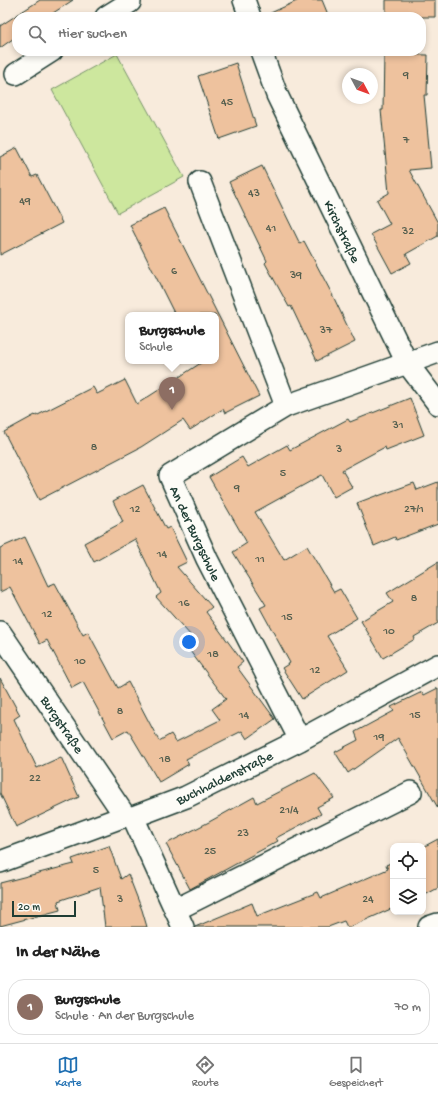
<!DOCTYPE html>
<html lang="de">
<meta charset="utf-8">
<style>
:root{--surface:#fff;--page:#f2f2f2;--text:#222;--muted:#767676;--line:#e0e0e0;--accent:#1f6fb2}
body{margin:0;font-family:"Gochi Hand",sans-serif;background:var(--page);color:var(--text)}
.controls{position:absolute;right:12px;bottom:12px;display:grid;overflow:hidden;border-radius:8px;box-shadow:0 2px 6px #0003}
.controls button{width:36px;height:36px;display:grid;place-items:center;padding:0;border:0;border-bottom:1px solid var(--line);background:var(--surface);color:var(--text);font:20px sans-serif}
.compass{position:absolute;left:342px;top:68px;width:36px;height:36px;border-radius:50%;background:var(--surface);box-shadow:0 2px 6px #0003;rotate:131deg}
.scale{position:absolute;left:12px;bottom:10px;width:64px;box-sizing:border-box;padding-left:4px;border:2px solid #1f3d34;border-top:0;font-size:11px;line-height:14px;white-space:nowrap;color:#1f3d34;-webkit-text-stroke:3px #fdfcf7;paint-order:stroke}
.you{position:absolute;left:189px;top:642px;width:14px;height:14px;margin:-10px;border:3px solid #fff;border-radius:50%;background:#1a73e8;box-shadow:0 0 0 6px #1a73e833}
.badge{display:grid;place-items:center;width:26px;height:26px;border-radius:50%;background:var(--accent);color:#fff;font-size:13px;font-weight:700}
.pin{position:absolute;translate:-50% -33px;filter:drop-shadow(0 1px 2px #0008)}
.pin::after{content:'';position:absolute;top:21px;width:14px;height:12px;background:inherit;clip-path:polygon(0 0,100% 0,50% 100%)}
.popup{position:absolute;left:125px;top:312px;width:94px;height:52px;box-sizing:border-box;display:grid;place-content:center;border-radius:8px;background:var(--surface);filter:drop-shadow(0 1px 3px #0005);font-size:13px;white-space:nowrap;color:var(--muted)}
.popup b{font-size:15px;color:var(--text)}
.popup::after{content:'';position:absolute;left:50%;top:100%;margin-left:-8px;border:8px solid transparent;border-top-color:var(--surface)}
.list{margin:0;padding:0;list-style:none}
h2{display:flex;justify-content:space-between;align-items:center;height:52px;margin:0;padding:0 16px;font-size:17px}
h2 small{font-size:13px;font-weight:400;color:var(--muted)}
.list li{display:grid;grid-template-columns:26px 1fr auto;gap:12px;align-items:center;box-sizing:border-box;height:56px;margin:0 8px 8px;padding:0 8px;border:1px solid var(--line);border-radius:16px}
.list b{display:block;font-size:15px;white-space:nowrap}
.list p{margin:0;font-size:13px;white-space:nowrap;color:var(--muted)}
.list em{font-size:13px;font-style:normal;color:var(--muted)}
.icon{flex:none;width:22px;height:22px;fill:none;stroke:currentColor;stroke-width:2;stroke-linecap:round;stroke-linejoin:round}
.map{position:relative;flex:none;width:438px;height:927px;overflow:hidden}
.search{position:absolute;background:var(--surface);box-shadow:0 2px 6px #0003;left:12px;right:12px;top:12px;height:44px;display:flex;align-items:center;gap:10px;box-sizing:border-box;padding:0 14px;border-radius:16px;color:var(--muted);font-size:15px}
.sheet{height:116px;background:var(--surface)}
nav{display:flex;justify-content:space-around;align-items:center;box-sizing:border-box;height:56px;border-top:1px solid var(--line);background:var(--surface);font-size:11px;color:var(--muted)}
nav a{display:grid;justify-items:center;gap:2px}
nav .on{color:var(--accent)}
.map>svg:first-child{display:block}
.green{fill:#cde79e;stroke:#769269}
.building{fill:#eec29e;stroke:#1f3d34}
.lines{fill:none;stroke-linecap:round;stroke-linejoin:round}
.minor-casing{stroke:#1f3d34;stroke-width:24}
.minor{stroke:#fdfcf7;stroke-width:21}
.labels{text-anchor:middle;stroke-width:3;stroke-linejoin:round;paint-order:stroke}
.number-label{font-size:12px;fill:#535e4e}
.street-label{font-size:14px;fill:#1f3d34;stroke:#fdfcf7}
</style>
<div class="map">
<svg width="438" height="927" viewBox="0 0 438 927">
<rect width="100%" height="100%" fill="#f8ebdc"/>
<filter id="ink" filterUnits="userSpaceOnUse"><feTurbulence type="fractalNoise" baseFrequency=".025" numOctaves="2"/><feDisplacementMap in="SourceGraphic" scale="8" xChannelSelector="R" yChannelSelector="G"/><feConvolveMatrix kernelMatrix="1 2 1 2 8 2 1 2 1" color-interpolation-filters="sRGB"/></filter>
<g filter="url(#ink)">
<path class="green" d="M117,54l67,123 -66,36 -66,-123z"/>
<path class="building" d="M40,0h33l-26,17h-30v19l-17,12v-22z
M299,0h23l7,17h-67z
M386,0h49v17h-49z
M384,54l44,1 -1,40h-3l7,73 -22,2 29,53v13l-32,18 5,9 -19,10 -21,-39 19,-10 -13,-24 12,-7 -8,-83h2z
M236,63l20,63 -37,13 -21,-63z
M17,148l15,29 5,-2 25,48 -62,32v-98z
M262,166l38,78 4,-3 28,53 23,48 -38,19 -26,-55 -2,1 -24,-44 2,-2 -38,-79z
M164,208l95,188 -34,17 -2,-4 -33,21 -7,-10 -42,27 -102,53 -35,-68 31,-17 1,1 57,-29 4,7 28,-14 12,24 67,-43h12v-46h-41l-45,-90z
M410,398l14,37 -38,15 -1,-3 -43,23 10,17 -18,10 -12,-22 -67,37 29,48 23,-14 27,46 6,-3 17,29 -30,18 21,34 -46,29 -20,-31 8,-5 -30,-55 6,-3 -33,-53 14,-9 -38,-66 33,-20 6,10 39,-22 3,5 58,-31 2,3z
M438,482v42l-42,16 -1,-3 -21,9 -17,-43 21,-8v1l36,-13 3,7z
M143,485l23,44 4,-2 17,35 -10,5 35,40 -6,5 37,50 -6,5 38,52 -28,20 -5,-8 -56,28 3,5 -30,18 -31,-52 -15,8 -30,-56 -11,6 -25,-48 -7,4 -30,-57 -10,5v-44l25,-11 23,49 7,-3 28,52 5,-3 30,56 10,-6 31,59 12,-7 5,8 44,-22 -8,-11 14,-10 -42,-56 8,-6 -36,-40 5,-4 -26,-54 -41,23 -10,-19 39,-21 -10,-21z
M438,562v61l-24,14 1,2 -32,19 -22,-37 32,-19 -6,-9z
M0,678l20,37 -6,4 23,49 24,-11 18,40 -63,30 -16,-34z
M438,688v120l-40,-70 -50,35 -13,-21 23,-12 -3,-8 39,-21 -3,-4 31,-15 2,3z
M315,773l19,25 -17,9 4,7 -45,24 2,3 -88,48 -24,-45 43,-22 45,-25 3,6z
M438,839v49l-15,8v-49z
M109,846l12,33 7,-5 14,36 5,17h-42l-5,-40 -42,14 2,9 -60,16v-43l74,-19 -2,-5z
M393,862v46l-43,19h-3l-3,-6 -16,6h-133l57,-24 5,13 61,-24 3,6 67,-29 -2,-4z"/>
<g class="lines">
<g class="minor-casing">
<path id="minor" d="M244,0l6,17
M106,17l24,-15v-2
M261,51l16,44 130,268 31,41
M16,74l36,-23
M200,182l86,224
M0,632l125,184
M300,740l-93,-181 -37,-83 116,-70 152,-54
M133,817l50,110
M0,862l125,-46 8,1 53,-20 114,-57 138,-75
M175,910l236,-118
M429,927l9,-3"/>
</g>
<use href="#minor" class="minor"/>
</g>
</g>
<g class="labels">
<g class="number-label">
<text x="406" y="78">9</text>
<text x="227" y="105">45</text>
<text x="406" y="143">7</text>
<text x="254" y="196">43</text>
<text x="25" y="204">49</text>
<text x="271" y="231">41</text>
<text x="408" y="234">32</text>
<text x="174" y="274">6</text>
<text x="296" y="278">39</text>
<text x="326" y="333">37</text>
<text x="398" y="428">31</text>
<text x="94" y="450">8</text>
<text x="339" y="452">3</text>
<text x="283" y="476">5</text>
<text x="237" y="491">9</text>
<text x="135" y="512">12</text>
<text x="414" y="512">27/1</text>
<text x="162" y="557">14</text>
<text x="260" y="562">11</text>
<text x="18" y="564">14</text>
<text x="414" y="601">8</text>
<text x="184" y="606">16</text>
<text x="47" y="617">12</text>
<text x="287" y="620">15</text>
<text x="389" y="634">10</text>
<text x="213" y="657">18</text>
<text x="80" y="664">10</text>
<text x="315" y="673">12</text>
<text x="120" y="714">8</text>
<text x="244" y="718">14</text>
<text x="415" y="718">15</text>
<text x="379" y="740">19</text>
<text x="165" y="762">18</text>
<text x="35" y="781">22</text>
<text x="289" y="813">21/4</text>
<text x="243" y="836">23</text>
<text x="210" y="854">25</text>
<text x="96" y="873">5</text>
<text x="120" y="902">3</text>
<text x="368" y="902">24</text>
</g>
<g class="street-label">
<text transform="translate(343 231) rotate(64)" y="5">Kirchstraße</text>
<text transform="translate(196 533) rotate(65)" y="5">An der Burgschule</text>
<text transform="translate(63 724) rotate(56)" y="5">Burgstraße</text>
<text transform="translate(224 777) rotate(-26)" y="5">Buchhaldenstraße</text>
</g>
</g>
</svg>
<div class="controls">
<button><svg class="icon" aria-label="locate" viewBox="0 0 24 24"><circle cx="12" cy="12" r="6"/><path d="M12 2v4M12 18v4M2 12h4M18 12h4"/></svg></button>
<button><svg class="icon" aria-label="layers" viewBox="0 0 24 24"><path d="M12 4l9 5-9 5-9-5zM3 14l9 5 9-5"/></svg></button>
</div>
<svg class="compass" viewBox="-18 -18 36 36"><path d="M0-13l5 13h-10z" fill="#e53935"/><path d="M0 13l5-13h-10z" fill="#767676"/></svg>
<div class="scale">20 m</div>
<div class="you"></div>
<div class="pin badge" style="left:172px;top:410px;background:#8d6e63">1</div>
<div class="popup"><b>Burgschule</b>Schule</div>
<div class="search"><svg class="icon" aria-label="search" viewBox="0 0 24 24"><circle cx="10" cy="10" r="6"/><path d="M15 15l6 6"/></svg>Hier suchen</div>
</div>
<section class="sheet">
<h2>In der Nähe<small></small></h2>
<ul class="list">
<li><span class="badge" style="background:#8d6e63">1</span><div><b>Burgschule</b><p>Schule · An der Burgschule</p></div><em>70 m</em></li>
</ul>
</section>
<nav>
<a class="on"><svg class="icon" aria-label="map" viewBox="0 0 24 24"><path d="M3 6l6-2 6 2 6-2v14l-6 2-6-2-6 2zM9 4v14M15 6v14"/></svg>Karte</a>
<a><svg class="icon" aria-label="directions" viewBox="0 0 24 24"><path d="M12 3l9 9-9 9-9-9zM9 14v-3h6M13 9l2 2-2 2"/></svg>Route</a>
<a><svg class="icon" aria-label="saved" viewBox="0 0 24 24"><path d="M7 4h10v16l-5-4-5 4z"/></svg>Gespeichert</a>
</nav>
